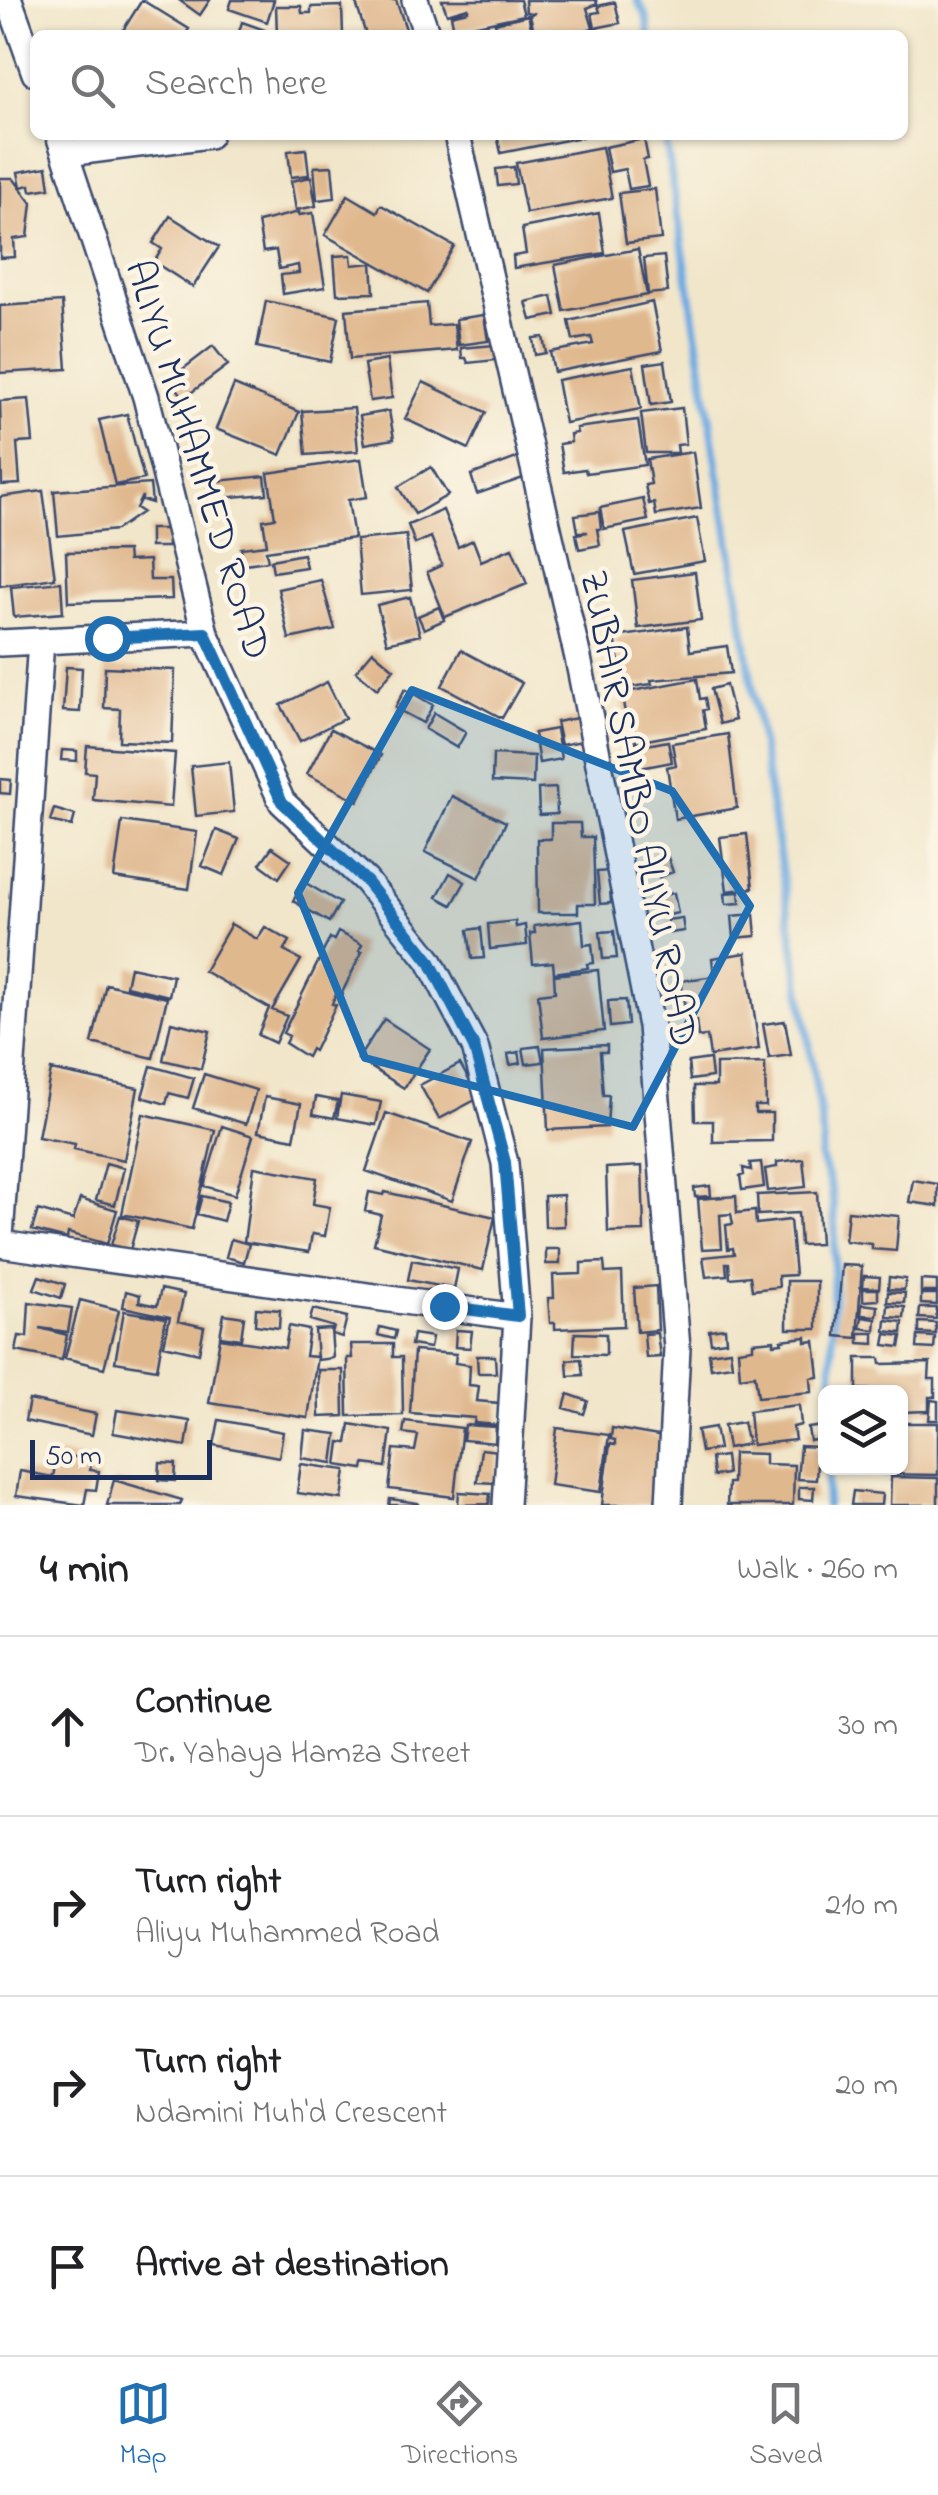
<!DOCTYPE html>
<meta charset="utf-8">
<style>
:root{--surface:#fff;--page:#f2f2f2;--text:#202124;--muted:#757577;--line:#e0e0e0;--accent:#1f6fb2}
body{margin:0;font-family:"Indie Flower",sans-serif;background:var(--page);color:var(--text)}
.controls{position:absolute;right:30px;bottom:30px;display:grid;overflow:hidden;border-radius:15px;box-shadow:0 2px 8px #0004}
.controls button{width:90px;height:90px;display:grid;place-items:center;padding:0;border:0;border-bottom:2px solid var(--line);background:var(--surface);color:var(--text);font:50px sans-serif}
.scale{position:absolute;left:30px;bottom:25px;width:182px;box-sizing:border-box;padding-left:10px;border:5px solid #1b2f5e;border-top:0;font-size:28px;line-height:35px;white-space:nowrap;color:#1b2f5e;-webkit-text-stroke:8px #fcf5e5;paint-order:stroke}
.stop{position:absolute;width:30px;height:30px;margin:-22px;border:8px solid #1f6fb2;border-radius:50%;background:#fff}
.stop.end{background:#1f6fb2;border-color:#fff;box-shadow:0 2px 10px #0008}
.list{margin:0;padding:0;list-style:none}
h2{display:flex;justify-content:space-between;align-items:center;height:130px;margin:0;padding:0 40px;font-size:42px}
h2 small{font-size:32px;font-weight:400;color:var(--muted)}
.list li{display:grid;grid-template-columns:65px 1fr auto;gap:30px;align-items:center;box-sizing:border-box;height:180px;padding:0 40px;border-top:2px solid var(--line)}
.list b{display:block;font-size:38px;white-space:nowrap}
.list p{margin:0;font-size:32px;white-space:nowrap;color:var(--muted)}
.list em{font-size:32px;font-style:normal;color:var(--muted)}
.icon{flex:none;width:55px;height:55px;fill:none;stroke:currentColor;stroke-width:2;stroke-linecap:round;stroke-linejoin:round}
.map{position:relative;flex:none;width:938px;height:1505px;overflow:hidden}
.search{position:absolute;background:var(--surface);box-shadow:0 2px 8px #0004;left:30px;right:30px;top:30px;height:110px;display:flex;align-items:center;gap:25px;box-sizing:border-box;padding:0 35px;border-radius:15px;color:var(--muted);font-size:38px}
.sheet{height:850px;background:var(--surface)}
nav{display:flex;justify-content:space-around;align-items:center;box-sizing:border-box;height:140px;border-top:2px solid var(--line);background:var(--surface);font-size:28px;color:var(--muted)}
nav a{display:grid;justify-items:center;gap:5px}
nav .on{color:var(--accent)}
.map>svg:first-child{display:block}
.lines{fill:none;stroke-linecap:round;stroke-linejoin:round}
.stream{stroke:#70abe1;stroke-width:8}
.building{fill:#e0b88e}
.minor-casing{stroke:#3b4a6e;stroke-width:30}
.minor{stroke:#fff;stroke-width:25}
.route{stroke:#1f6fb2;stroke-width:12}
.marked{fill:#1f6fb2;fill-opacity:0.2;stroke:#1f6fb2;stroke-width:8;stroke-linejoin:round}
.labels{text-anchor:middle;stroke-width:9;stroke-linejoin:round;paint-order:stroke}
.street-label{font-size:40px;fill:#1b2f5e;stroke:#fcf5e5}
</style>
<div class="map">
<svg width="938" height="1505" viewBox="0 0 938 1505">
<rect width="100%" height="100%" fill="#fcf5e5"/>
<filter id="ink" filterUnits="userSpaceOnUse"><feTurbulence type="fractalNoise" baseFrequency=".01" numOctaves="2"/><feDisplacementMap in="SourceGraphic" scale="20" xChannelSelector="R" yChannelSelector="G"/><feConvolveMatrix kernelMatrix="1 2 1 2 8 2 1 2 1" color-interpolation-filters="sRGB"/></filter>
<filter id="wash" filterUnits="userSpaceOnUse"><feTurbulence type="fractalNoise" baseFrequency=".0048" numOctaves="4" result="noise"/><feDisplacementMap in="SourceGraphic" scale="40" xChannelSelector="R" yChannelSelector="G"/><feGaussianBlur stdDeviation="2.25" result="paint"/><feColorMatrix in="noise" values="0 0 0 0 0 0 0 0 0 0 0 0 0 0 0 0 0 1.4 0 .05"/><feComposite in="paint" operator="in"/></filter>
<g filter="url(#wash)">
<rect width="100%" height="100%" fill="#f1e6ca"/>
<g class="lines">
<path class="stream" d="M637,0l9,15 3,20
M665,135l155,977 3,29 -3,15 12,35 3,36 -4,165
M826,1505l3,-37"/>
</g>
<g id="blocks">
<path class="building" d="M142,0l47,29 -4,6h-65z
M179,0h31l-10,15z
M232,0h42l-7,22 -38,-13z
M355,0h41l12,35h-42z
M442,0h78l4,15 -70,15 -3,-15 17,-4v-3l-21,6z
M525,0h71l1,4 -10,4 6,20 -24,7h-34l-5,-20 3,-2 -7,-1z
M615,2l5,21 -25,5 -3,-15 8,-1 -2,-6z
M276,6h25l1,7h9v-6l31,-1 1,29h-66z
M528,15l5,20h-35l-3,-12z
M242,22l23,8 -1,5h-26z
M497,135h85v2l-81,16z
M644,139l4,20 -5,1 5,26 -19,3 -4,-20 -15,3 -5,-25z
M602,147l10,51 -86,15 -10,-50z
M306,149l3,26 -18,2 -3,-26z
M332,166l3,32 -18,2 -3,-33z
M47,167l3,21 -19,3 -1,-6 -9,2 -3,-15z
M514,167l2,17 -18,2 -2,-17z
M311,177l5,29 -20,4 -5,-29z
M0,178h13l19,25 -4,34 -14,2 1,18 -15,1z
M655,189l6,50 -35,4 -7,-50z
M348,195l29,17 4,-7 73,41 -27,47 -102,-58z
M299,212v3l14,-2 12,74 -42,7 -2,-19 18,-2 -1,-8 -19,4 -3,-19 -13,2 -5,-30z
M599,213l6,40 -91,15 -1,-12 13,-2 -4,-26z
M170,216l49,31 -26,40 -39,-25 8,-13 -9,-6z
M638,249l9,46 -83,16 -9,-46z
M351,255l1,10 20,-2 2,30 -37,1 -3,-38z
M664,256l4,36 -20,2 -4,-36z
M552,296l4,19 -25,5 -5,-18z
M266,301l73,16 -9,45 -73,-15z
M62,302l5,67 -67,4v-67z
M652,302l10,49 -108,21 -4,-20 43,-8 -2,-7 -18,3 -4,-19z
M427,303l2,23 25,-2 3,26 -107,9 -4,-49z
M484,315l4,26 -29,4 -3,-26z
M543,337l3,16 -11,2 -2,-17z
M494,345l2,15 -28,3 -2,-5h-4l-1,-10z
M213,346l15,19 -44,33 -14,-19z
M387,360l5,38 -22,3 -6,-37z
M665,361l6,41 -20,3 -6,-41z
M633,366l8,43 -76,14 -8,-43z
M423,382l63,30 -17,37 -64,-30z
M234,385l65,27 -18,43 -65,-26z
M29,399l4,43 -16,1 3,41 -18,1 -2,-84z
M354,408l4,43 -52,4 -4,-44z
M682,408l4,36 -9,1 1,8h-32l-5,-40z
M389,411l5,28 -29,5 -5,-28z
M127,414l17,65 -29,6 -16,-65z
M638,420l7,45 -59,8 -1,-4 -21,3 -5,-28 12,-2 -1,-8 7,-1 -1,-5z
M693,452l8,56 -45,7 -2,-12 -5,1 -4,-19 6,-1 -4,-25z
M519,457l7,20 -49,17 -6,-19z
M361,459l6,38 -19,3 6,38 -88,13 2,10 -24,3 -3,-16 26,-3 -4,-25 12,-2 -7,-45z
M431,467l17,28 -33,19 -17,-27z
M265,476l2,18 -58,5 -2,-17z
M150,484l2,19 -10,-3v-4l-6,12 6,4 -26,18 -58,6 -4,-45z
M43,491l12,87 -55,8v-89z
M643,499l5,21 -44,9 -4,-21z
M443,510l15,37 15,-7 8,21 31,-13 15,36 -82,33 -18,-45 15,-7 -11,-28 -16,7 -7,-19z
M599,512l2,17h-4l3,16 -21,4 -3,-15 12,-2h-10l-3,-17z
M697,518l8,43 -71,13 -9,-42z
M150,529h17l1,18h-18z
M406,535l6,55 -51,5 -5,-55z
M127,551l1,10 21,-1 1,20h21l1,19 -104,3 -2,-50z
M303,554l3,13 -33,5 -2,-12z
M695,572l6,48 -63,8 -6,-48z
M321,580l14,49 -46,10 -11,-50z
M61,582l2,31 -49,4 -3,-30z
M410,597l10,38 -33,8 -10,-38z
M439,607l5,13 -20,9 -6,-13z
M687,627l3,24 37,-5 4,27 -80,7 1,4 -29,4 -8,-51z
M461,650l61,33 -20,35 -60,-32z
M373,651l21,18 -17,20 -21,-18z
M66,667l16,1 -2,44 -17,-1z
M105,667l70,3 -3,73 -53,-2 1,-32 -16,-1z
M697,679l3,20 5,-1 2,11 -4,1 3,19 -70,13 -4,-26 -6,1 -5,-24z
M327,682l18,36 -45,23 -19,-36z
M726,685l9,35 -15,4 -9,-35z
M405,689l28,16 -10,18 -28,-15z
M434,713l32,19 -9,16 -32,-19z
M577,718l5,23 -21,4 -5,-23z
M331,729l50,26 -23,46 -51,-27z
M556,729l5,30 -22,4 -5,-30z
M728,734l9,74 -62,11 -8,-52 9,-2 -4,-22z
M668,741l4,21 -37,7 -4,-21z
M87,746l88,7 -4,54 -78,-7 2,-27 -10,-1z
M62,750l15,1v10l-16,-1z
M493,754l41,2 -1,28 -41,-2z
M229,762l5,50 -38,4 -5,-50z
M0,779l11,1 -1,14 -10,-1z
M556,788l1,26 -18,1 -1,-26z
M452,796l54,26 -27,56 -54,-26z
M54,809l21,6 -3,11 -22,-5z
M122,821l75,11 -8,57 -75,-11z
M551,823h29l1,14h12l2,67h-17v9h-40l-1,-74h14z
M216,830l23,9 -15,36 -22,-9z
M747,834l6,54 -26,3 -7,-54z
M272,847l19,13 -12,18 -19,-14z
M667,855l6,17 -14,5 -5,-18z
M609,871l2,32 -11,1 -3,-32z
M450,873l15,9 -13,23 -15,-8z
M304,882l36,21 -11,19 -36,-21z
M739,892l1,11 -14,1 -1,-11z
M674,893l4,20 -14,3 -5,-20z
M754,914l2,22 -22,2 -2,-22z
M682,918l2,13 -14,2 -3,-13z
M582,920l2,25 8,-1 2,19 -7,1 1,4 -34,5 -1,-11 -20,2 -3,-31h5l-1,-7z
M515,921l1,6 9,-2 2,20 -37,4 -2,-25z
M231,924l26,15 8,-12 25,14 -6,10 17,9 -29,50 15,6 -12,27 -17,-8 11,-27 -65,-37z
M481,928l3,30 -12,1 -4,-29z
M614,931l3,27 -14,1 -3,-27z
M338,932l24,12 -3,7 3,1 -22,45 -5,-1 -3,8 4,1 -22,46 -3,-2 -4,8 -22,-14 4,-7 -6,-3 47,-95 4,2z
M746,953l13,96 -49,7 -3,-20 -9,1 -2,-17 -9,2 -6,-41 33,-5 -2,-18z
M130,967l43,9 -4,20 -43,-10z
M598,970l6,61 -61,7 -5,-44 17,-2 -1,-17z
M106,984l61,14 -14,60 -61,-15z
M626,1000l2,25 -18,2 -2,-26z
M384,1019l46,30 -26,39 -46,-29z
M785,1021l6,34 -22,3 -6,-34z
M171,1022l39,9 -9,38 -38,-9z
M607,1045v7h-7l3,43h6l-2,32 -59,3 -4,-82z
M540,1046l3,16 -17,2 -3,-16z
M519,1052l2,11 -11,2 -2,-11z
M710,1059l2,18 -22,3 -2,-18z
M765,1063l1,43h-11v7h17v28l-59,1v-21h-18l-1,-35h22v-22z
M460,1064l19,34 -40,21 -19,-34z
M151,1066l43,12 -6,20 -19,-5 -3,11 -24,-7z
M51,1070l87,18 -14,72 -50,-11 1,-5 -37,-7z
M204,1074l52,16 -10,34 -53,-16z
M341,1095l40,7 -5,23 -39,-7z
M265,1097l36,7 -7,35 -36,-7z
M316,1097l22,4 -4,17 -21,-4z
M386,1113l86,29 -20,59 -86,-30z
M143,1114l72,16 -23,99 -70,-15z
M222,1126l31,10 -18,59 -31,-9z
M803,1159l3,28 -38,4 -3,-22 12,-2v-5z
M761,1162l3,25 -22,3 -2,-14 4,-1 -1,-7 8,2 -1,-7z
M106,1163l18,5 -9,37 -19,-5z
M642,1166l2,65 -36,1 -2,-64z
M254,1167l63,11 -4,26 17,3 -5,29 -13,-2 -3,18 -65,-10z
M913,1180l25,4v22l-29,-4z
M710,1186l1,10 -16,1 -1,-9z
M369,1192l15,3 1,-3 110,25 -12,53 -109,-26 7,-29 -16,-4z
M817,1192l3,52 -20,1 -2,-32 -40,2 -1,-20z
M563,1195l1,31 -19,1 -1,-31z
M202,1196l26,6 -5,19 -26,-7z
M736,1196l1,17 18,-2 1,13 34,-4 5,55 -17,1 1,11 -27,3 -2,-14 -20,2 -1,-15h-3l1,12 -21,2 -3,-20 31,-3 -1,-6 -5,1 -2,-24 7,-1 -2,-10 -11,1 2,33 -20,1 -4,-50z
M80,1199l37,11 -10,34 -39,-11 -1,6 -35,-9 6,-20 35,10z
M848,1211l51,5 -3,35 -24,-2v-5l-27,-3z
M120,1216l18,5 -8,29 -19,-5z
M231,1239l18,5 -5,18 -18,-5z
M546,1249h14v15h-14z
M412,1260l46,9 -4,20 -46,-9z
M604,1262l1,11 17,-1 2,54 -69,3v-6h-5l-2,-25h6l-1,-23 28,-1v-11z
M842,1265l20,1 -5,72 -21,-2z
M39,1276l26,8 -4,14 -27,-9z
M864,1276l16,1 -1,11 -16,-1z
M889,1277l17,2 -2,11 -16,-1z
M921,1280l16,1v11h-16z
M787,1281h30v48h-30z
M656,1286l2,44 -21,2 -3,-44z
M161,1289l23,5 -6,27 26,6 -5,26 -35,-8 6,-28 -47,-10 3,-16 14,4 -1,7 18,4z
M863,1289h15v11l-15,1z
M888,1292l17,1 -1,10 -17,-1z
M921,1294h16v11l-16,-1z
M80,1300l39,10 -15,58 -39,-10z
M29,1302l43,6 -4,24 -28,-4 27,7 -5,25 -46,-9 3,-15 8,1z
M862,1304l16,2 -1,10 -16,-1z
M888,1305l17,2 -1,11 -17,-1z
M256,1308l24,2 -1,18 -24,-3z
M920,1308h17l-1,11 -17,-1z
M313,1309l34,8 -5,20 -10,-3 2,-7 -24,-7z
M124,1311l42,7 -9,51 -42,-7z
M224,1314l20,3 -3,22 -21,-3z
M862,1317l14,2 -1,11 -15,-2z
M886,1320l17,2 -1,11 -17,-2z
M919,1322l17,1v11l-17,-1z
M289,1326l20,4 -4,26 12,1 -9,61 -99,-15 11,-65 65,10z
M380,1327l16,4 -2,8 -16,-4z
M725,1328l1,13 -15,2 -2,-13z
M331,1329l2,29 -16,2 -2,-30z
M456,1330l16,1 -2,17 -15,-1z
M575,1333l31,1v21l-32,-1z
M657,1333l3,24 -14,1 -2,-24z
M859,1333h15v11l-15,-1z
M413,1334l19,3 -2,11 -19,-3z
M886,1334l16,2 -2,11 -16,-2z
M918,1336l17,1 -1,12 -17,-1z
M806,1337v5l9,-1 4,36 -8,1 1,14 -54,5 -3,-22 -15,2 -2,-27 15,-2v-6l21,-2v4l8,-1 -1,-3z
M351,1344h42v13h9l1,58 -55,1 -1,-58h5z
M730,1350l2,15 -21,3 -2,-15z
M414,1351l42,3 -1,9 15,2 -1,20 10,1 -2,15 22,2 -1,22 -24,-2 1,-5 -65,-5z
M477,1356h18l1,17h-18z
M857,1358h23l1,6 49,-1 -1,16h6v18h-6v14l-29,1v-20l-43,-3z
M581,1359l2,16 -15,1 -1,-16z
M318,1370h25l1,46 -25,1z
M568,1394l20,7 -4,13 -20,-6z
M29,1400l67,14 -4,21 -67,-14z
M931,1400l7,1v19h-9z
M799,1405l2,20 -8,2 2,13 -43,5 -3,-34z
M117,1410l73,11 -4,25 -73,-13z
M219,1420l64,12 -4,25 -65,-12z
M405,1421l57,7 -8,69 -65,-8 5,-40 21,2 3,-16 -15,-2z
M743,1422l5,22 -20,4 -4,-23z
M900,1423h38v52l-55,-1v-6h17z
M350,1424l41,7 -5,36 -22,-3 -1,5 -26,-4 3,-23 7,1z
M465,1425l31,2 -1,16 -32,-3z
M823,1426l3,12 -16,3 -2,-13z
M715,1427l4,22 -18,3 -4,-22z
M557,1428l52,7 -8,57 -51,-7z
M612,1428l52,9 -9,68h-53l8,-61 5,1v-5l-4,-1z
M305,1430l32,4 -4,29 -31,-5z
M800,1446l18,1 -2,33 -19,-1z
M481,1449l18,2 -4,32 -18,-1z
M733,1453l32,1v10l29,1 -1,40h-66l1,-22h4z
M57,1454l35,6 -2,10 9,1 -3,19 -9,-1 -3,16 -68,-9 4,-25 33,6z
M725,1456l2,18 -14,2 -2,-18z
M160,1463l16,1 -1,17 -16,-1z
M301,1464l45,6 -4,29 -45,-6z
M891,1477l47,1v27h-48z
M114,1480l68,20 -2,5h-73z
M799,1487h15l-1,13 -14,-1z
M853,1491l29,3 -1,11h-30z
M459,1492l31,2 -1,10 -31,1z
M390,1499l28,4v2h-29z"/>
</g>
</g>
<g filter="url(#ink)">
<use href="#blocks" fill-opacity="0" stroke="#3b4a6e" stroke-width="2.5"/>
<g class="lines">
<g class="minor-casing">
<path id="minor" d="M9,0l26,73
M415,0l12,35
M59,135l87,262 59,236 77,169 84,79 63,79 46,87 30,116 12,154 -11,188
M457,135l121,523 73,368 26,322 -8,157
M67,153l142,-18
M0,643l205,-10
M0,1237l41,-596
M0,1244l517,73"/>
</g>
<use href="#minor" class="minor"/>
</g>
</g>
<g class="lines" filter="url(#ink)">
<path class="route" d="M107,638l98,-5 77,169 84,79 63,79 45,87 31,115 13,154 -74,-10"/>
</g>
<path class="marked" d="M412,690l260,101 78,115 -117,221 -268,-69 -67,-165z"/>
<g class="labels">
<g class="street-label">
<text transform="translate(200 459) rotate(73)" y="14">ALIYU MUHAMMED ROAD</text>
<text transform="translate(641 808) rotate(79)" y="14">ZUBAIR SAMBO ALIYU ROAD</text>
</g>
</g>
</svg>
<div class="controls">
<button><svg class="icon" aria-label="layers" viewBox="0 0 24 24"><path d="M12 4l9 5-9 5-9-5zM3 14l9 5 9-5"/></svg></button>
</div>
<div class="scale">50 m</div>
<div class="stop" style="left:107px;top:638px"></div>
<div class="stop end" style="left:444px;top:1306px"></div>
<div class="search"><svg class="icon" aria-label="search" viewBox="0 0 24 24"><circle cx="10" cy="10" r="6"/><path d="M15 15l6 6"/></svg>Search here</div>
</div>
<section class="sheet">
<h2>4 min<small>Walk · 260 m</small></h2>
<ul class="list">
<li><svg class="icon" aria-label="ahead" viewBox="0 0 24 24"><path d="M12 20V5M6 11l6-6 6 6"/></svg><div><b>Continue</b><p>Dr. Yahaya Hamza Street</p></div><em>30 m</em></li>
<li><svg class="icon" aria-label="right" viewBox="0 0 24 24"><path d="M7 20v-9h11M14 6l5 5-5 5"/></svg><div><b>Turn right</b><p>Aliyu Muhammed Road</p></div><em>210 m</em></li>
<li><svg class="icon" aria-label="right" viewBox="0 0 24 24"><path d="M7 20v-9h11M14 6l5 5-5 5"/></svg><div><b>Turn right</b><p>Ndamini Muh'd Crescent</p></div><em>20 m</em></li>
<li><svg class="icon" aria-label="arrive" viewBox="0 0 24 24"><path d="M6 21V4h12l-3 4 3 4H6"/></svg><div><b>Arrive at destination</b></div></li>
</ul>
</section>
<nav>
<a class="on"><svg class="icon" aria-label="map" viewBox="0 0 24 24"><path d="M3 6l6-2 6 2 6-2v14l-6 2-6-2-6 2zM9 4v14M15 6v14"/></svg>Map</a>
<a><svg class="icon" aria-label="directions" viewBox="0 0 24 24"><path d="M12 3l9 9-9 9-9-9zM9 14v-3h6M13 9l2 2-2 2"/></svg>Directions</a>
<a><svg class="icon" aria-label="saved" viewBox="0 0 24 24"><path d="M7 4h10v16l-5-4-5 4z"/></svg>Saved</a>
</nav>
